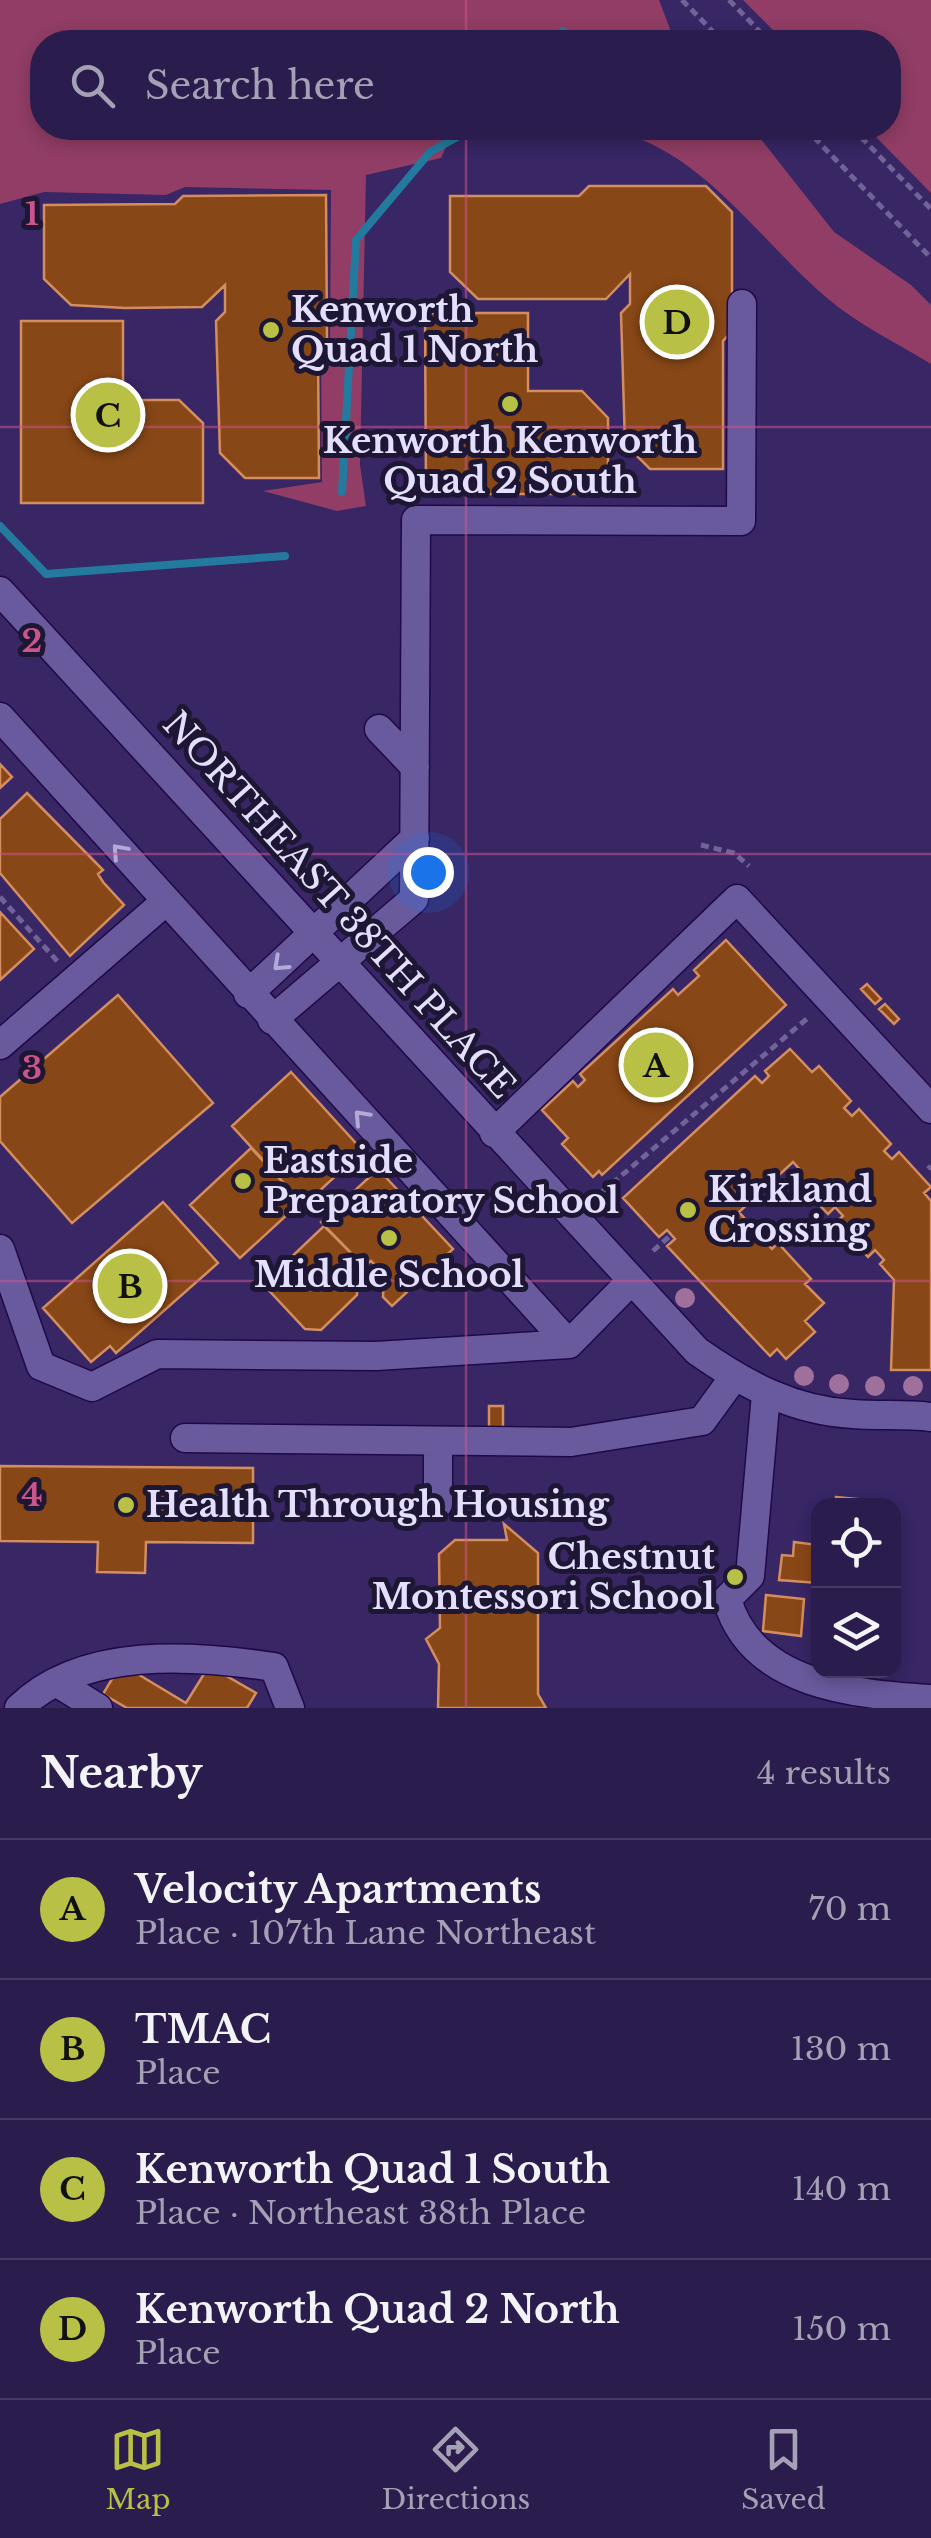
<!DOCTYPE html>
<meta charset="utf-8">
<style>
:root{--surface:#2a1c4c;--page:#362956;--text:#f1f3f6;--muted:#a5a1b5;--line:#463a64;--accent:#b9c046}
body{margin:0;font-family:"Libre Baskerville",serif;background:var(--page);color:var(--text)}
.controls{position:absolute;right:30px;bottom:30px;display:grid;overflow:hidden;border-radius:20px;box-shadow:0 5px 15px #0003}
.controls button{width:90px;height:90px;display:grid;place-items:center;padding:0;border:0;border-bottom:2px solid var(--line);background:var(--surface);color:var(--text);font:50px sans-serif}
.you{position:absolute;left:428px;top:872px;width:35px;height:35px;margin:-25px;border:8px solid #fff;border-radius:50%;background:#1a73e8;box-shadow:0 0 0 15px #1a73e833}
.badge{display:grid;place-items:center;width:65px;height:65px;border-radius:50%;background:var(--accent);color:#111;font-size:32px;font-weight:700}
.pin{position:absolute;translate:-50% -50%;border:5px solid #fff;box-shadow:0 2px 10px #0006}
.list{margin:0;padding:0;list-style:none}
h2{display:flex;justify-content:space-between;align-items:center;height:130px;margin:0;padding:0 40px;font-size:42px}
h2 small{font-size:32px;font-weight:400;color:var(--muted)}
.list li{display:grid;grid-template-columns:65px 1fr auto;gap:30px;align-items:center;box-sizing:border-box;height:140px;padding:0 40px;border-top:2px solid var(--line)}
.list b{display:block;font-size:38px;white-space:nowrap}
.list p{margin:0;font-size:32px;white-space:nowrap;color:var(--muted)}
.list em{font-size:32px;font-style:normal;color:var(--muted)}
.icon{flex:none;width:55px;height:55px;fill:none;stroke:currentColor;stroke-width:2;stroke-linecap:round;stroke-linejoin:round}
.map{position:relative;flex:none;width:931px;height:1708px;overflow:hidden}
.search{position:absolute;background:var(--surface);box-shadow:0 5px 15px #0003;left:30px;right:30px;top:30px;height:110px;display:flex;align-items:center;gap:25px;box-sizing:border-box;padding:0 35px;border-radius:40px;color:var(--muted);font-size:38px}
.sheet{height:690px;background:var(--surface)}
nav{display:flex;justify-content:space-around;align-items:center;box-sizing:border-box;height:140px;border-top:2px solid var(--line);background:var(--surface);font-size:28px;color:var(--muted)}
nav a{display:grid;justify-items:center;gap:5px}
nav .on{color:var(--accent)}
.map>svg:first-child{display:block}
.forest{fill:#913d65}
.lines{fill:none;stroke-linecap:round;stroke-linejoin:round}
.stream{stroke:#24799f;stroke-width:8}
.building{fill:#884717;stroke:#d48d5f;stroke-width:2.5}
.minor-casing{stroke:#200948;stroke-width:31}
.path{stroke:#716397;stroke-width:5;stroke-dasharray:8 5;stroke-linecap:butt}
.minor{stroke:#695a9e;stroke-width:28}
.tree{fill:#a0709d}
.oneway{stroke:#b3aad8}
.grid{fill:none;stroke:#cc548c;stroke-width:2.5;stroke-opacity:0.55}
.poi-dot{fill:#b9c046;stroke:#1d1733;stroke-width:4}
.labels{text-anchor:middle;stroke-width:10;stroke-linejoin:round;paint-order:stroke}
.poi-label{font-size:35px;font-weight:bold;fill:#e4dffe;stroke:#1d1733;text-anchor:start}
.street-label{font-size:35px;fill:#e4dffe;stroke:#1d1733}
.grid-label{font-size:32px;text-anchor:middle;font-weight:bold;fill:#cc548c;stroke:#1d1733;stroke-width:10;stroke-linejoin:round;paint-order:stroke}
</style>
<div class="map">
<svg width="931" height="1708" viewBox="0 0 931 1708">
<rect width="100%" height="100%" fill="#382665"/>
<path class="forest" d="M0,0h659l16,42h-633v86h460l-54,14 -7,16 -75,17 -6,290 6,41 -29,5 -74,-20 59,-9 -1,-128 9,-10 1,-154 -146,-3 -19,8 -122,-3 -44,12z
M743,0h188v193l-64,-65h21v-86h-103z
M597,128h149l14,10 74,94 77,53 20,20v59c-34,-21 -74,-40 -104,-66 -70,-59 -132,-159 -230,-170z"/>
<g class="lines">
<path class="stream" d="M555,42l8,-11
M342,492l14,-252 74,-88 43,-24
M0,526l46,48 239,-18"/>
</g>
<path class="building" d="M589,186h117l26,26v119l-9,10v128h-73l-25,-25 -4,-131 9,-9v-30l-24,25h-128l-28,-27v-76h129z
M326,195l1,144 -9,10 1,129h-74l-25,-25 -4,-132 9,-9v-27l-23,22 -77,1 -54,-3 -27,-26v-74l131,-1 8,-8z
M425,313h103v78h54l26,27v76h-182z
M21,321h102v79h56l24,23v80h-182z
M0,764l12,13 -12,11z
M27,793l76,77 -5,4 5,8 21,23 -54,51 -70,-83v-54z
M0,912l34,37 -34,31z
M726,940l60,65 -184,170 -3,-4 -6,6 -31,-33 6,-6 -26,-28 31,-29 5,6 7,-7 -5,-6 93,-85 5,6 21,-19 -5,-6z
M867,984l14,15 -6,5 -14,-15z
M118,995l95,108 -141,120 -72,-82v-44z
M885,1004l14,15 -5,5 -15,-15z
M790,1049l22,23 7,-6 32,35 -7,7 8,8 7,-7 32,35 -7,7 8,8 7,-7 32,35 -7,6 7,8v169h-40l3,-90 -14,-16 4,-4 -9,-10 -7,7 -32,-35 7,-6 -8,-9 -7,7 -33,-35 7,-7 -9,-10 -54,50 33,37 6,-6 33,36 -6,5 19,19 -19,18 10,11 -29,27 -9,-10 -7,7 -103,-110 8,-7 -8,-9 -8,7 -36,-39 132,-122 7,7 7,-7 -4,-5z
M291,1072l72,79 -59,54 -72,-79z
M251,1148l50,54 -61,56 -50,-53z
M378,1169l75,80 -61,57 -9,-9 1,-23 -13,-13 -7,5 -43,-44z
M163,1202l55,61 -102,90 -6,-7 -19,16 -48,-54z
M324,1226l40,40 -6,7 -1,22 -36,35 -16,-1 -42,-45z
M489,1406h14v22h-14z
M0,1466l253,2v75l-107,-1 -1,31 -48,-1 1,-30 -98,-1z
M836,1497l43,4 -1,5h-43z
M504,1524l34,29v141l8,14h-108l1,-44 -13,-25 14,-11 -1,-74 16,-14h52z
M794,1542l24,3v38l-39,-3 3,-25 11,1z
M766,1595l38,4 -3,37 -38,-5z
M121,1664l65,39 23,-37 47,27 -9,15h-120l-24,-14z"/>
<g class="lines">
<g class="minor-casing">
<path id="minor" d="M0,591l697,760c47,33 96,60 156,63 26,2 52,0 78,3
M0,717l569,627
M379,729l36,38
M248,994l167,-156
M272,1020l142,-121 2,-379 325,1 1,-217
M0,1045l165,-143
M494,1133l243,-234 194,210
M0,1249l41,117 51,21 65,-33 219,2 193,-12 62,-63
M766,1394l-16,182 -23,23c24,87 128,95 204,100
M185,1438l386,4 131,-21 32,-44
M438,1441v63
M56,1682l42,26
M19,1708c64,-62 174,-53 255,-41l16,41"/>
</g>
<path class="path" d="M682,0l41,42
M729,0l41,42
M805,128l126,130
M852,128l79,81
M701,845l33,8 15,13
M0,897l58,65
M928,1169l3,-3
M602,1192l207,-175
M601,1208l8,-8
M653,1251l18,-16"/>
<use href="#minor" class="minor"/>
</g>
<g class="tree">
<circle cx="685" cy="1298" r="10"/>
<circle cx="804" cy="1376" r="10"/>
<circle cx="839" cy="1384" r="10"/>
<circle cx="875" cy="1386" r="10"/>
<circle cx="913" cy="1386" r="10"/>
</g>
<defs><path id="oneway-chevron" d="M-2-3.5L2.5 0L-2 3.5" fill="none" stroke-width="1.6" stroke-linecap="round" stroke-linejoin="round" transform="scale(2.5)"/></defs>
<g class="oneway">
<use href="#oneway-chevron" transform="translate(119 851) rotate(-132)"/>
<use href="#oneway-chevron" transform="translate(280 964) rotate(137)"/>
<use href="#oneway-chevron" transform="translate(361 1117) rotate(-133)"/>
</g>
<path class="grid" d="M466,0v42M466,128v1580M0,427h931M0,854h931M0,1281h931"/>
<g class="poi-dot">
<circle cx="271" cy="330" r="10"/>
<circle cx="510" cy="404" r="10"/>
<circle cx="243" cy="1181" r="10"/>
<circle cx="688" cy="1210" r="10"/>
<circle cx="389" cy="1238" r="10"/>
<circle cx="126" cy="1505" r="10"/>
<circle cx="735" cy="1577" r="10"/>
</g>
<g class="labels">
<g class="poi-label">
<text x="291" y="322">Kenworth<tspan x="291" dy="40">Quad 1 North</tspan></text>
<text x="510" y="453" text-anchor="middle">Kenworth Kenworth<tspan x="510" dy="40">Quad 2 South</tspan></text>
<text x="263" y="1173">Eastside<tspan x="263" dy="40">Preparatory School</tspan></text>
<text x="708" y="1202">Kirkland<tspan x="708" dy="40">Crossing</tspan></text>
<text x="389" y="1287" text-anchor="middle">Middle School</text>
<text x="146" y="1517">Health Through Housing</text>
<text x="715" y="1569" text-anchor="end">Chestnut<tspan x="715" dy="40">Montessori School</tspan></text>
</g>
<g class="street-label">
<text transform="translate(339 905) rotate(48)" y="12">NORTHEAST 38TH PLACE</text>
</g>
</g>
<g class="grid-label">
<text x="32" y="225">1</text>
<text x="32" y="652">2</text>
<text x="32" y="1079">3</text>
<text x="32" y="1506">4</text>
</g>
</svg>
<div class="controls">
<button><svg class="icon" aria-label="locate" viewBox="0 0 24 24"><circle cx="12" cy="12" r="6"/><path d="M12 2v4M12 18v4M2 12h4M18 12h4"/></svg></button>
<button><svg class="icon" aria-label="layers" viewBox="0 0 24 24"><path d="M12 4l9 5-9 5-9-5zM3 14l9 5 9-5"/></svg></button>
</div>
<div class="you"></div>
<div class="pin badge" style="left:656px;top:1065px">A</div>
<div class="pin badge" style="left:130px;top:1286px">B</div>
<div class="pin badge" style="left:108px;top:415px">C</div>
<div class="pin badge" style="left:677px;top:322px">D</div>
<div class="search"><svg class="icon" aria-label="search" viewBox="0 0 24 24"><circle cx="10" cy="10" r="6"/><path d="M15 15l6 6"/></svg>Search here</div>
</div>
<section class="sheet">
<h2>Nearby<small>4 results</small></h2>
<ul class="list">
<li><span class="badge">A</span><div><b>Velocity Apartments</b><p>Place · 107th Lane Northeast</p></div><em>70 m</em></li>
<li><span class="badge">B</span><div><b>TMAC</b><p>Place</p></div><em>130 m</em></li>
<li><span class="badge">C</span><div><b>Kenworth Quad 1 South</b><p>Place · Northeast 38th Place</p></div><em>140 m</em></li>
<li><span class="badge">D</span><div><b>Kenworth Quad 2 North</b><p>Place</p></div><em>150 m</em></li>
</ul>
</section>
<nav>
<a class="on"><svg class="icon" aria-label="map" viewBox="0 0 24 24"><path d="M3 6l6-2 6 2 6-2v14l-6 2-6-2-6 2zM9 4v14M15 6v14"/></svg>Map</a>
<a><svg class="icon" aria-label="directions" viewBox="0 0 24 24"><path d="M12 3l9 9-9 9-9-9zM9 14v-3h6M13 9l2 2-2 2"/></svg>Directions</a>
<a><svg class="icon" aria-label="saved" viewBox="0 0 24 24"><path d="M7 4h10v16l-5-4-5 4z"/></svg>Saved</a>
</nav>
